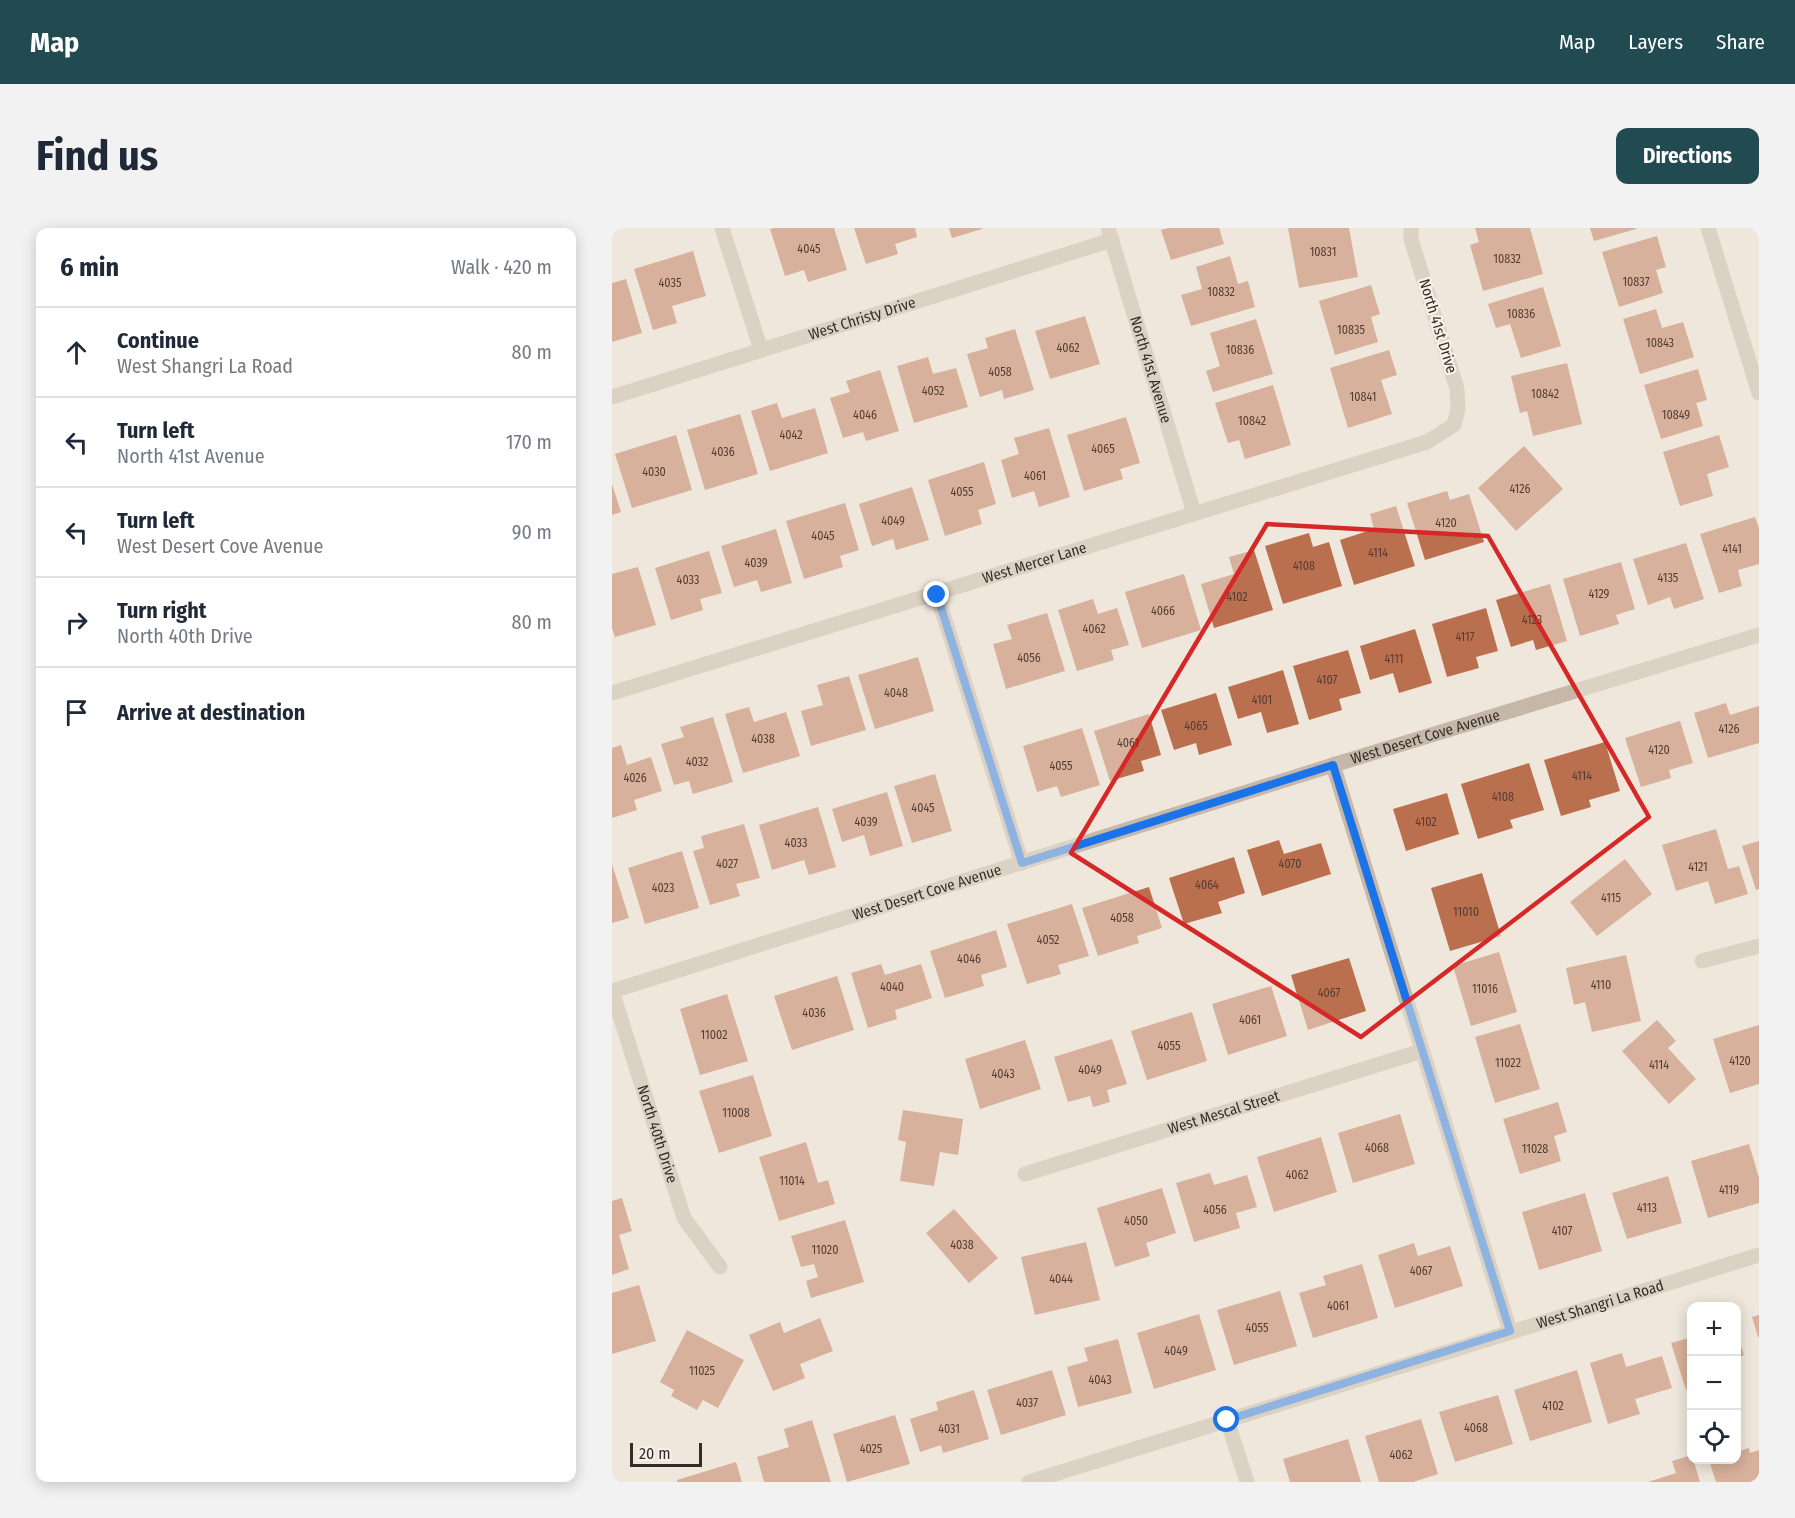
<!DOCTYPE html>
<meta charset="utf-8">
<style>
:root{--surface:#fff;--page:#f2f2f3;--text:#1f2937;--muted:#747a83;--line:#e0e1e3;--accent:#214b51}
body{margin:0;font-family:"Fira Sans Condensed",sans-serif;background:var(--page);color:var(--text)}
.controls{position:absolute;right:18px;bottom:18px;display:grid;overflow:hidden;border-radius:12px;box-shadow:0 3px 15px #0003}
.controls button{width:54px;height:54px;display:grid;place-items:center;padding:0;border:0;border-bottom:2px solid var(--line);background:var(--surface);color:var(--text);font:30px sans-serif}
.scale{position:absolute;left:18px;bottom:15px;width:72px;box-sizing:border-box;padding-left:6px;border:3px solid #342c28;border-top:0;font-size:16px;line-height:21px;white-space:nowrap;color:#342c28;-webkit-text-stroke:4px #f7f1e7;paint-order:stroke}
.stop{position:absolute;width:18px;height:18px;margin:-14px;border:4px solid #1a73e8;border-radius:50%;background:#fff}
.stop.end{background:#1a73e8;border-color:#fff;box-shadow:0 2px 6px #0008}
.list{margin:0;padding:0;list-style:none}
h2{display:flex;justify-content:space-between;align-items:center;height:78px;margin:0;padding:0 24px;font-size:26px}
h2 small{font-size:20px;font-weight:400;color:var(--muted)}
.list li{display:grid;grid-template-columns:39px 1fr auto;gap:18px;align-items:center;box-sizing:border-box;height:90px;padding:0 24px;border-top:2px solid var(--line)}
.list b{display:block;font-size:22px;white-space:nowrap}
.list p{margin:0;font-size:20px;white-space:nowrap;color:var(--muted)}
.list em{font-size:20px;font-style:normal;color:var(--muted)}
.icon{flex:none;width:33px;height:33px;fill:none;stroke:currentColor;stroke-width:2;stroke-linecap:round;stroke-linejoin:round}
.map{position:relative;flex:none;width:1147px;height:1254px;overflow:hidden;border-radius:12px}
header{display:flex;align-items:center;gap:36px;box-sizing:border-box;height:84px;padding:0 30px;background:var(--accent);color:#fff}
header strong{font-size:28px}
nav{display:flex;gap:33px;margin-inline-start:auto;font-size:21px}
.intro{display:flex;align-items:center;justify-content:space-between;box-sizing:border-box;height:144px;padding:0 36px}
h1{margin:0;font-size:42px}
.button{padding:15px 27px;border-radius:12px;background:var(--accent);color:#fff;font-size:21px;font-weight:700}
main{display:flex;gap:36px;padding:0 36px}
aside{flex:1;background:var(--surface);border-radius:12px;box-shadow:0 3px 15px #0003}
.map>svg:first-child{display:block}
.building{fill:#ba6f4e}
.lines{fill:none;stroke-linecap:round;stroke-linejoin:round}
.minor{stroke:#c6b8a9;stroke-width:15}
.route{stroke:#1a73e8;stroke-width:8}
.marked{fill:none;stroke:#d62828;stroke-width:4.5;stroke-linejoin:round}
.labels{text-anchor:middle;stroke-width:4.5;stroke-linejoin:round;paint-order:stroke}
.number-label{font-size:12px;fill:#563d32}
.street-label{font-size:15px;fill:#342c28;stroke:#f7f1e7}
</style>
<header>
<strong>Map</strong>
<nav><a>Map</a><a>Layers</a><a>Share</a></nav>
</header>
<div class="intro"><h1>Find us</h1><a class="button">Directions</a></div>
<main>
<aside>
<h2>6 min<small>Walk · 420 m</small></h2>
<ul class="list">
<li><svg class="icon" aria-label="ahead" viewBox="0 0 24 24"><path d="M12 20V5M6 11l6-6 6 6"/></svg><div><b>Continue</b><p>West Shangri La Road</p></div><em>80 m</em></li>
<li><svg class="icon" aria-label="left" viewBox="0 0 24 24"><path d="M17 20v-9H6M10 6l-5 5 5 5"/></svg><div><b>Turn left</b><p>North 41st Avenue</p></div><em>170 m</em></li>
<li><svg class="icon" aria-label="left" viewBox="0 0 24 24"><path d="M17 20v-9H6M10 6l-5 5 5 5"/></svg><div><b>Turn left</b><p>West Desert Cove Avenue</p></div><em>90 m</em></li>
<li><svg class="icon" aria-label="right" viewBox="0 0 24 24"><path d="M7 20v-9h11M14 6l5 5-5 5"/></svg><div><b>Turn right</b><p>North 40th Drive</p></div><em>80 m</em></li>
<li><svg class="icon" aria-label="arrive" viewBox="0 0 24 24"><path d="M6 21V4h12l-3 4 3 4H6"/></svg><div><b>Arrive at destination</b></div></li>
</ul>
</aside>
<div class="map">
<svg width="1147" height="1254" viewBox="0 0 1147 1254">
<rect width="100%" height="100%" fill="#efe7db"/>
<path class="building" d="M162,0h60l13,42 -39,12 -4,-12 -19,6 -15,-47z
M242,0h61l2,9 -22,7 3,10 -32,10z
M337,0h33v1l-30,9z
M556,0h51l5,16 -53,16 -10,-30z
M676,0h61l9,49 -59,11z
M863,0h55l13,46 -60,17 -13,-46 9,-3z
M978,0h46v1l-42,12z
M1045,8l9,31 -10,3 7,23 -44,14 -17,-55z
M81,23l13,45 -34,10 5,17 -24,7 -19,-61z
M618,28l8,28 10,-3 7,26 -64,19 -10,-31 21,-6 -6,-22z
M14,51l16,54 -30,9v-59z
M759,57l9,29 -9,3 7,25 -43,13 -16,-54z
M931,59l18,59 -40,12 -11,-34 -14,4 -8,-24z
M1044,81l6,19 21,-6 11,35 -54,17 -17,-55z
M473,88l15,48 -50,15 -15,-48z
M644,91l17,55 -60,18 -7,-21 14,-5 -10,-33z
M403,101l19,61 -30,9 -2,-9 -22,7 -13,-43 21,-6 -3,-10z
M777,122l8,25 -16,5 11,34 -44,14 -18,-60z
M316,129l5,17 23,-6 12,39 -54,16 -17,-57z
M955,135l15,61 -49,12 -6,-25 -7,2 -9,-37z
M1086,141l9,31 -11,3 7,23 -42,13 -17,-54z
M268,142l19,61 -33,10 -3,-9 -20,6 -13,-40 20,-6 -4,-11z
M661,157l18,60 -46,14 -6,-19 -11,3 -13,-40z
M165,175l5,15 33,-10 13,45 -58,18 -19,-60z
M128,186l18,60 -53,16 -18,-60z
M514,189l14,46 -20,6 3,10 -39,12 -17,-56z
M437,200l21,69 -31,10 -5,-16 -22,7 -11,-38 18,-6 -5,-16z
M64,207l16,55 -60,18 -17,-54z
M1107,207l10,32 -22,7 6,22 -33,10 -17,-54z
M912,218l39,43 -47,42 -38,-43z
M372,234l12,42 -18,6 4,14 -37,12 -17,-56z
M0,256l9,28 -9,3z
M300,259l17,53 -33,10 -3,-11 -21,7 -13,-42z
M835,263l3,9 19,-6 15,48 -59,18 -18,-57z
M233,275l14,47 -19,6 3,11 -39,12 -18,-58z
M784,278l19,60 -61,19 -14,-45 34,-11 -4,-15z
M1143,289l4,11v36l-21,6 4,16 -23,7 -19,-59z
M164,301l16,54 -31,9 -4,-12 -23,7 -13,-41z
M697,305l4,14 16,-5 13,44 -59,18 -18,-58z
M1074,315l18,56 -30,10 -4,-12 -22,8 -15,-46z
M642,322l19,60 -59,18 -13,-44 33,-10 -5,-17z
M97,323l13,42 -22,6 3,11 -32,10 -16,-52z
M1009,334l14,47 -19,6 3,9 -39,12 -17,-57z
M26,339l18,58 -41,12 -3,-9v-54z
M572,346l17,56 -59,18 -17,-56z
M938,356l17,57 -31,9 -3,-10 -22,7 -15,-47z
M481,371l5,15 19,-6 12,37 -18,5 3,10 -37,11 -19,-61z
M874,380l12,43 -22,6 3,11 -32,9 -15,-53z
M435,385l18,58 -59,18 -13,-45 19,-5 -5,-14z
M803,401l17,54 -33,10 -6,-20 -23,7 -10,-34z
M736,422l13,43 -22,6 3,11 -33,10 -16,-54z
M306,429l16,54 -59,18 -17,-54z
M671,442l16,54 -32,9 -6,-21 -23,7 -10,-32z
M237,448l17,54 -55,16 -10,-35 22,-6 -6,-20z
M604,465l16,52 -33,10 -3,-12 -22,7 -13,-40z
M1114,475l4,12 29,-9v37l-51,15 -14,-45z
M137,479l5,15 32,-10 14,44 -57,17 -18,-59z
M537,486l12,41 -20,6 3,10 -34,10 -16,-50z
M101,489l20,65 -40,12 -4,-13 -15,4 -13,-41 23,-7 -4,-10z
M1068,493l13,42 -24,7 2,8 -30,9 -16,-49z
M470,500l18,57 -39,12 -4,-11 -20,6 -14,-46z
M993,514l15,49 -31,9 2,7 -30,9 -17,-56z
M9,517l6,20 24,-8 11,34 -28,9 3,10 -25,8v-70z
M917,535l15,47 -34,10 3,8 -35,11 -17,-55z
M323,546l17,57 -40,12 -18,-57z
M275,564l16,54 -33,10 -6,-21 -22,7 -10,-33z
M835,565l12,41 -53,17 -13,-42z
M206,579l18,60 -27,8 -5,-15 -32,10 -13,-45z
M132,596l16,54 -24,6 4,12 -30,9 -17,-54 11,-3 -3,-12z
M1104,601l12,40 11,-3 9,28 -33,10 -7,-23 -32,10 -14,-46z
M667,612l5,14 37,-11 10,31 -69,22 -15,-46z
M1147,613v48l-3,1 -14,-44z
M70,623l17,57 -54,16 -17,-56z
M622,629l11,36 -27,9 4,11 -38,11 -15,-46z
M1013,631l27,35 -55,42 -27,-34z
M0,636l17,54 -17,5z
M870,645l19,63 -51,15 -19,-63z
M537,659l13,41 -25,8 2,7 -41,13 -16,-48z
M460,676l17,52 -31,9 3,9 -34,10 -20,-60z
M384,702l11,37 -26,8 3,11 -39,12 -15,-47z
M887,724l18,60 -46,14 -18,-60z
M1014,727l15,66 -49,11 -7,-30 -11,3 -8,-37z
M737,730l17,53 -58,19 -17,-55z
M269,736l4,11 36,-11 11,34 -37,12 2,9 -29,9 -17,-55z
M225,748l17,54 -62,20 -18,-54z
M659,758l16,50 -59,19 -16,-51z
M115,766l21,67 -48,14 -20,-66z
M580,784l15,49 -60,19 -16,-49z
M1045,792l19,21 -8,7 28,31 -27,25 -47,-53z
M908,796l20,65 -45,14 -20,-66z
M1147,797v59l-29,9 -17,-54z
M500,811l15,45 -20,6 3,12 -17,5 -3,-11 -22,6 -14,-45z
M413,812l16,49 -61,20 -15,-50z
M141,847l19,61 -53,17 -20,-62z
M946,874l9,30 -13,4 7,25 -41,13 -17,-55z
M291,882l60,9 -5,36 -18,-3 -6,34 -34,-5 6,-39 -8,-2z
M788,886l15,50 -62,19 -15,-50z
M709,909l16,55 -63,20 -17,-55z
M194,914l12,41 10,-3 7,24 -56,17 -20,-64z
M1137,916l10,34v25l-51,15 -17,-57z
M598,945l4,12 33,-10 10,32 -21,6 4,15 -46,14 -18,-59z
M1056,948l14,47 -55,16 -15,-46z
M550,960l14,45 -30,10 4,13 -35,11 -18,-59z
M973,965l17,58 -63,19 -17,-58z
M10,970l10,33 -13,4 10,34 -17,6v-74z
M342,981l44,49 -29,25 -43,-50z
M233,992l19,62 -53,16 -5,-17 12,-4 -4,-13 -13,3 -10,-31z
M474,1014l14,58 -65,15 -14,-58z
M802,1015l4,13 32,-10 13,40 -68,22 -17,-53z
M750,1036l16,54 -65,20 -14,-45 27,-8 -3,-9z
M27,1057l17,56 -44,13v-61z
M668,1063l17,55 -63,19 -17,-55z
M587,1086l17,56 -62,19 -17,-56z
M1147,1087v22h-1l-6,-20z
M208,1090l13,33 -33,13 5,14 -32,13 -24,-56 31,-13 4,11z
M75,1102l57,30 -26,48 -15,-8 -6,10 -26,-14 3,-6 -14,-8z
M1125,1105l7,22 -8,3v-24z
M1080,1109v52l-6,1 -15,-47z
M506,1111l14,54 -54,14 -11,-40 21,-6 -4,-13z
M1010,1125l4,14 36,-11 10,32 -37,11 5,15 -32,10 -18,-61z
M440,1142l14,45 -65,20 -14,-45z
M965,1142l15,52 -62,19 -16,-51z
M362,1162l15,49 -46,14 -2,-8 -21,7 -10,-33 28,-9 -2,-8z
M886,1167l15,49 -58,18 -16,-50z
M283,1187l15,49 -63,18 -14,-48z
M809,1191l17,55 -25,8h-34l-14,-46z
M200,1192l19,62h-67l-7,-25 32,-10 -5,-18z
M736,1211l13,43h-71l-7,-23z
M1137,1220l1,5 9,-3v32h-43l-7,-22h27v-8z
M1080,1227l8,27h-52l28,-9 -4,-12z
M124,1234l6,20h-65v-2z"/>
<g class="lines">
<g class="minor">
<path d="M110,0l39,122"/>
<path id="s1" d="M496,0l86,285"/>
<path d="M1096,0l51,165"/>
<path id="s2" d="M0,169l500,-157"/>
<path d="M325,367l85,268"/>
<path id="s3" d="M0,465l815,-251 27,-17 4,-16 -1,-20 -46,-150v-11"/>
<path d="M721,537l177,566"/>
<path d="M1090,733l57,-15"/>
<path id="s4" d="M0,763l721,-226 426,-130"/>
<path id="s5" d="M0,763l72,227 36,49"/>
<path id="s6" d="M413,946l397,-123"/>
<path d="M615,1192l20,62"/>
<path id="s7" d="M417,1254l730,-227"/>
</g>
</g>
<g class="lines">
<path class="route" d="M325,367l85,268 311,-98 177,566 -283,89"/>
</g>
<path d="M0 0H1147V1254H0ZM655,296l221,12 161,281 -288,220 -290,-184z" fill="#efe7db" fill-opacity=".55" fill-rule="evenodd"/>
<path class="marked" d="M655,296l221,12 161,281 -288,220 -290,-184z"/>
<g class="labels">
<g class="number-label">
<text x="197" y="25">4045</text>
<text x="711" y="28">10831</text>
<text x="895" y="35">10832</text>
<text x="1024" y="58">10837</text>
<text x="58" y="59">4035</text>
<text x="609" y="68">10832</text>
<text x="909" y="90">10836</text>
<text x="739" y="106">10835</text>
<text x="1048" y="119">10843</text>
<text x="456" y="124">4062</text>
<text x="628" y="126">10836</text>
<text x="388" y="148">4058</text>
<text x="321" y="167">4052</text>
<text x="933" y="170">10842</text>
<text x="751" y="173">10841</text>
<text x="253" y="191">4046</text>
<text x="1064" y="191">10849</text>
<text x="640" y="197">10842</text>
<text x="179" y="211">4042</text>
<text x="491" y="225">4065</text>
<text x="111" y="228">4036</text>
<text x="42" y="248">4030</text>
<text x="423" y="252">4061</text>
<text x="908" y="265">4126</text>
<text x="350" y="268">4055</text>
<text x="281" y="297">4049</text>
<text x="834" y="299">4120</text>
<text x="211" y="312">4045</text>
<text x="1120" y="325">4141</text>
<text x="766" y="329">4114</text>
<text x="144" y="339">4039</text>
<text x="692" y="342">4108</text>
<text x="1056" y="354">4135</text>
<text x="76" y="356">4033</text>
<text x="987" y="370">4129</text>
<text x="625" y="373">4102</text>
<text x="551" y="387">4066</text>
<text x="920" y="396">4123</text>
<text x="482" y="405">4062</text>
<text x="853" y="413">4117</text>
<text x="417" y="434">4056</text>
<text x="782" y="435">4111</text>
<text x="715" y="456">4107</text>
<text x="284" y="469">4048</text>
<text x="650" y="476">4101</text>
<text x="584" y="502">4065</text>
<text x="1117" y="505">4126</text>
<text x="151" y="515">4038</text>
<text x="516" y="519">4061</text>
<text x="1047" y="526">4120</text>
<text x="85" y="538">4032</text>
<text x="449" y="542">4055</text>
<text x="970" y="552">4114</text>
<text x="23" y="554">4026</text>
<text x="891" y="573">4108</text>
<text x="311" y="584">4045</text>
<text x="254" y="598">4039</text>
<text x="814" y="598">4102</text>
<text x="184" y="619">4033</text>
<text x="115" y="640">4027</text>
<text x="678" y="640">4070</text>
<text x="1086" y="643">4121</text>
<text x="595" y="661">4064</text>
<text x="51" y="664">4023</text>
<text x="999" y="674">4115</text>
<text x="854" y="688">11010</text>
<text x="510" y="694">4058</text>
<text x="436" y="716">4052</text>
<text x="357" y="735">4046</text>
<text x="989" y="761">4110</text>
<text x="280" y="763">4040</text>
<text x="873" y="765">11016</text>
<text x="717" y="769">4067</text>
<text x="202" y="789">4036</text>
<text x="638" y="796">4061</text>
<text x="102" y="811">11002</text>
<text x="557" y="822">4055</text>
<text x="1128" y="837">4120</text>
<text x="896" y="839">11022</text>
<text x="1047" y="841">4114</text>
<text x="478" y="846">4049</text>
<text x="391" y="850">4043</text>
<text x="124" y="889">11008</text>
<text x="765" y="924">4068</text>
<text x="923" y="925">11028</text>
<text x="685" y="951">4062</text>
<text x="180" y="957">11014</text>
<text x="1117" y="966">4119</text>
<text x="1035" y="984">4113</text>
<text x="603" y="986">4056</text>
<text x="524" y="997">4050</text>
<text x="950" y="1007">4107</text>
<text x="350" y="1021">4038</text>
<text x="213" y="1026">11020</text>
<text x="809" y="1047">4067</text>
<text x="449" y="1055">4044</text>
<text x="726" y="1082">4061</text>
<text x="645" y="1104">4055</text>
<text x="564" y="1127">4049</text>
<text x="90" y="1147">11025</text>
<text x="488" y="1156">4043</text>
<text x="415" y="1179">4037</text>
<text x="941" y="1182">4102</text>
<text x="864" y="1204">4068</text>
<text x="337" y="1205">4031</text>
<text x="259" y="1225">4025</text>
<text x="789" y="1231">4062</text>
</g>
<g class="street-label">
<text dy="5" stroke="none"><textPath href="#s2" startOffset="262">West Christy Drive</textPath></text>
<text transform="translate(826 98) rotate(73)" y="5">North 41st Drive</text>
<text dy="5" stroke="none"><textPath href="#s1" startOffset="148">North 41st Avenue</textPath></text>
<text dy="5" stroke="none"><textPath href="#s3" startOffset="442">West Mercer Lane</textPath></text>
<text dy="5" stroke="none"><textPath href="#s4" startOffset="852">West Desert Cove Avenue</textPath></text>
<text dy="5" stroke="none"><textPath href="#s4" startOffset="330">West Desert Cove Avenue</textPath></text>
<text dy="5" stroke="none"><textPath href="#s6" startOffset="208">West Mescal Street</textPath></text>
<text dy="5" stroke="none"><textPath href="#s5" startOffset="150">North 40th Drive</textPath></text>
<text dy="5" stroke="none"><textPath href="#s7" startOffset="598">West Shangri La Road</textPath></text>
</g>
</g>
</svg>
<div class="controls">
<button>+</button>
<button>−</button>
<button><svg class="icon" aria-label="locate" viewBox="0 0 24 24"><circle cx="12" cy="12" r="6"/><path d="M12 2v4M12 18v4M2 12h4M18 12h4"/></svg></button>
</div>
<div class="scale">20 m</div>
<div class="stop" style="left:615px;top:1192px"></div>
<div class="stop end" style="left:325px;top:367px"></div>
</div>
</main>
